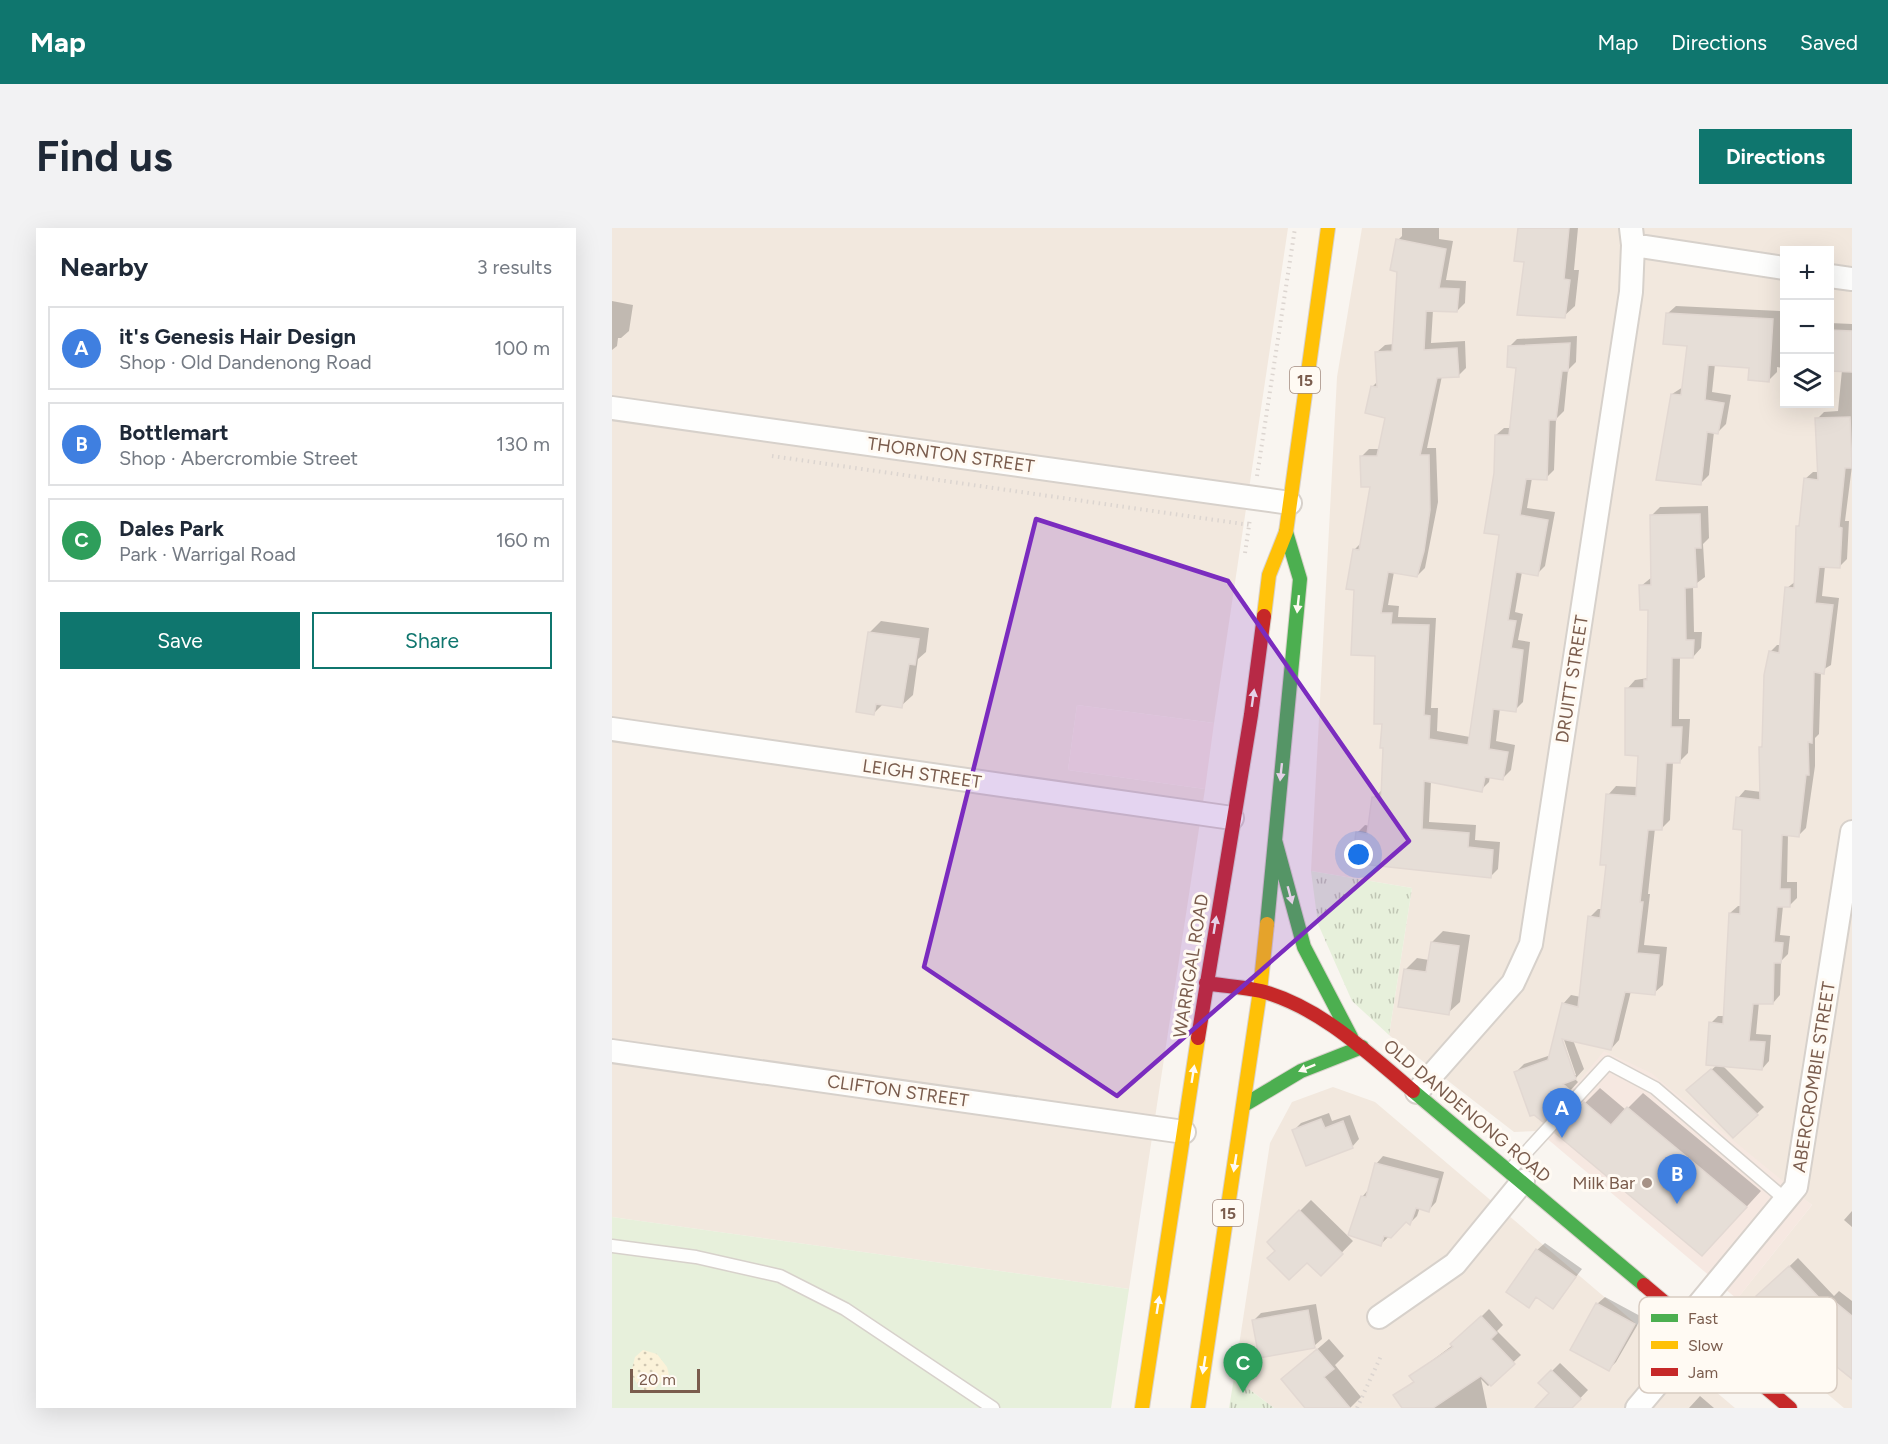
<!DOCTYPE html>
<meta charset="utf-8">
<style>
:root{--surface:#fff;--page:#f2f2f3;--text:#1f2937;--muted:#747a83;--line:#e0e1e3;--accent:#0f766e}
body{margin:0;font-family:Figtree,sans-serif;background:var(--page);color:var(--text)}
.controls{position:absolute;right:18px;top:18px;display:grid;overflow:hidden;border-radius:0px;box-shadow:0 6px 24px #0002}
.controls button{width:54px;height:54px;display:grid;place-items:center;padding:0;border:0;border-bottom:2px solid var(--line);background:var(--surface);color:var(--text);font:30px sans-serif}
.scale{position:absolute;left:18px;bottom:15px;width:70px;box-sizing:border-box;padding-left:6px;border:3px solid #7a5c4d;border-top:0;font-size:16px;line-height:21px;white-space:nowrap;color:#7a5c4d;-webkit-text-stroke:4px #fffaf3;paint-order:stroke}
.you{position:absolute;left:747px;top:627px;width:21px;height:21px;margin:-15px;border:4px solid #fff;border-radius:50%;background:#1a73e8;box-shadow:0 0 0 9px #1a73e833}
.badge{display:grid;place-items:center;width:39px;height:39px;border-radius:50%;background:var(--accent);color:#fff;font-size:20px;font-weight:700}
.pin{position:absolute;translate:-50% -50px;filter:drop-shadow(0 2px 3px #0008)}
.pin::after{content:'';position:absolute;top:32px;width:21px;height:18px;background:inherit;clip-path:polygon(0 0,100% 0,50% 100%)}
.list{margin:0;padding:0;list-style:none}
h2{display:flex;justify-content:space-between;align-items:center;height:78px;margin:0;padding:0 24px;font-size:26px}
h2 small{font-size:20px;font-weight:400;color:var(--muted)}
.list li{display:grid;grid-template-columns:39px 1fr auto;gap:18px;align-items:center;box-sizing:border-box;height:84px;margin:0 12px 12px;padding:0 12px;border:2px solid var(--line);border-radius:0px}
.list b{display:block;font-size:22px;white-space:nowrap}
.list p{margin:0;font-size:20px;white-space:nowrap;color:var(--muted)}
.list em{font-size:20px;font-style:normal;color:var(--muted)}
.actions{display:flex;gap:12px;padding:18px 24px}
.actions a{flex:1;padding:14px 0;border:2px solid var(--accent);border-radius:0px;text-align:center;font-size:21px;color:var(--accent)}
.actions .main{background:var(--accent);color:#fff}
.icon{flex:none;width:33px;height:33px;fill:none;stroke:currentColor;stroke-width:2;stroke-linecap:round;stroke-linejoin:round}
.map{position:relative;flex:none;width:1240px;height:1180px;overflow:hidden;border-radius:0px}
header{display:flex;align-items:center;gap:36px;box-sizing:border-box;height:84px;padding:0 30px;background:var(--accent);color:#fff}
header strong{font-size:28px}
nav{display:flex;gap:33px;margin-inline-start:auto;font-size:21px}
.intro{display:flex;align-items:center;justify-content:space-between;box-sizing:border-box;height:144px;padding:0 36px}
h1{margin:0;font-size:42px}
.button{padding:15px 27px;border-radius:0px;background:var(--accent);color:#fff;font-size:21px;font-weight:700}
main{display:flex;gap:36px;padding:0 36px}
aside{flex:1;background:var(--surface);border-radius:0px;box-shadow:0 6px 24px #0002}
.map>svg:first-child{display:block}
.residential{fill:#f2e8de;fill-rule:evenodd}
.commercial{fill:#f6e8e1}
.grass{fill:#e7f0db}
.sand{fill:url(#sand-dots)}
.park{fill:url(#park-tufts)}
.shadow{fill:#0003;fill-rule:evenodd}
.building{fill:#e6ded7;stroke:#e2d8d2;stroke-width:1.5}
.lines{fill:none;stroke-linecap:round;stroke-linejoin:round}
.lane-casing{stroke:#d7d1cb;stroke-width:15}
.street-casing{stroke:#d7d1cb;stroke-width:26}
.fast-casing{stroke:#d9d2cb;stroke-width:16}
.slow-casing{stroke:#d9d2cb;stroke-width:16}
.jam-casing{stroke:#d9d2cb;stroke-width:16}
.path{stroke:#dcd5d0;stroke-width:4;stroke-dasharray:1.5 4.5;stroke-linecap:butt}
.lane{stroke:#fefefd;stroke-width:12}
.street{stroke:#fefefd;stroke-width:22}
.fast{stroke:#4caf50;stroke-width:14}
.slow{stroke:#ffc107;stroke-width:14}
.jam{stroke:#c62828;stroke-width:14}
.oneway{fill:#fffaf3}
.marked{fill:#7b2cbf;fill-opacity:0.2;stroke:#7b2cbf;stroke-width:4.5;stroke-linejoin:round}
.poi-dot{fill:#a69286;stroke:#fffaf3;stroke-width:2}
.labels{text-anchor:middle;stroke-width:6;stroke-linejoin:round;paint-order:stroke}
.shield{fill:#fffaf3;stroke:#a28b7f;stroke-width:1.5}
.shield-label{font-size:16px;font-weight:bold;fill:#7a5c4d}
.street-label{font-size:18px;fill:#7a5c4d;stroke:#fffaf3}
.poi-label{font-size:18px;fill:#7a5c4d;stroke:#fffaf3;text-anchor:end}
.key{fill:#fffaf3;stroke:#d7cbc1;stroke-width:1.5}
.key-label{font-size:16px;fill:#7a5c4d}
</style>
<header>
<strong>Map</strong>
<nav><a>Map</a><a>Directions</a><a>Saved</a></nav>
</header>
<div class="intro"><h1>Find us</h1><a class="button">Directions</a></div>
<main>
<aside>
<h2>Nearby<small>3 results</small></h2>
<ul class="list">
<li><span class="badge" style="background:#3f7fe0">A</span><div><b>it's Genesis Hair Design</b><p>Shop · Old Dandenong Road</p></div><em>100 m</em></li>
<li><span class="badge" style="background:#3f7fe0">B</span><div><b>Bottlemart</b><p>Shop · Abercrombie Street</p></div><em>130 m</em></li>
<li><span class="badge" style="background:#2e9e5b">C</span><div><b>Dales Park</b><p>Park · Warrigal Road</p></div><em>160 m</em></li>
</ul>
<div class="actions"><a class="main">Save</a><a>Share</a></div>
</aside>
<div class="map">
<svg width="1240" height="1180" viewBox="0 0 1240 1180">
<defs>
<pattern id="sand-dots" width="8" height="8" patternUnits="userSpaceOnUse" patternTransform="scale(1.5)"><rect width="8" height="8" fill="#fbf2d9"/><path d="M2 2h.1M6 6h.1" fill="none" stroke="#d0c7b2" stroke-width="1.8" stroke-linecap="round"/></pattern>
<pattern id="park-tufts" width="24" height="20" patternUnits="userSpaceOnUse" patternTransform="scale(1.5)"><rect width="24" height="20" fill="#e7f0db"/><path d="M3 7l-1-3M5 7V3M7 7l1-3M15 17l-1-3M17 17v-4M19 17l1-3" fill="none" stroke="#c0c6b4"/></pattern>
</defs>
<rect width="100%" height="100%" fill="#f9f5f0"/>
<path class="residential" d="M0,0h676l-74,495 -137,-18 -9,65 137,19 -76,500 -517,-72z
M750,0h490v1180h-8l-116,-98 84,-105 -207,-153 -67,79 -24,1 -125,-97 23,-147 -101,-17 26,-494zM1172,22h46v154h-46z
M721,859l42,15 360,306h-461l-40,-30 36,-235 22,-41z"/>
<path class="commercial" d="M465,477l137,18 -9,66 -137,-19z
M992,823l47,22 161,132 -75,94 -199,-168z"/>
<path class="grass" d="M0,989l517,72 -18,119h-499z"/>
<path class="sand" d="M31,1122l14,4 10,13 2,8c-9,5 -12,16 -22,17l-10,-8 -6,-11 4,-16z"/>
<path class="park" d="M699,643l101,17 -23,147 -37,-34 -34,-77z
M622,1150l40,30h-45z"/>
<path class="shadow" d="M790,0h37v11l14,2 -7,39 20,1 -1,22 -8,8 -24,-1 -2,33 34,-2 1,27 -8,8h-16l-15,72h9l2,54 -13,66 -8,8 -23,-4 -6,33 11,1 -1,11 38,1 -5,90h7l-1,23 33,6 30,-203 -5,-61 1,-38 8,-7h7l7,-62 -9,-19 8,-8 60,-3 -1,26 -8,8 -4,41 -8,8 -2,51 -8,8h-14l-5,30 28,4 -10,54 -8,8 -15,-2 -7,40 8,2 -5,26 12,2 -7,60 -8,8 -15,-2 -4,33 19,4 -4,25 -8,8 -13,-2 -1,6 -8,8 -50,-9 -2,41 47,3 -1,15 25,2 -2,27 -8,8 -133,-44 8,-8 5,1 3,-28 9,-8 2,-43 -7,-92 -22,-66 -1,-39 8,-8 9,-57 -10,-28 8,-8h11l7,-33 -20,-4 6,-26 5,-5 -1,-29 8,-7 9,-1 4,-104 4,-4z
M907,0h59l-4,42h5l-4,36 -11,10 -39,-56z
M0,73l21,4 -4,26 -8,7h-3l-1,8 -5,4z
M1064,78l104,5v9h4v48l-7,-1v5l-8,8 -18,-14 -36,-2 -3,28 19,3 -5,29 -8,8h-4l-5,43 -9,9 -28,-90 11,-7 5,-42 -21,-31z
M1218,95l22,1v142l-7,55h4l-2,38 -7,7h-15l-3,30 17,2 -8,67 -10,6 -2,63 -4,4v28l-9,62 -7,7 -11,-1 -1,48h10v16l-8,8h-6l-3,29 10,1 -2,18 -7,7 -1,34 -7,8 -14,-1 -3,32 15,1 -2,26 -7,8 -40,-4 42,42 -31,29 -37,-53 21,-18 -6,-42 7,-7h7l5,-103 8,-7h4l1,-77 -5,-31 7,-8 17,2 -2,-44 4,-4 6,-92 7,-7h4l6,-57 9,-7 2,-55 2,-2 5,-45 8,-7h6l-2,-53 7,-7 14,-1 4,-41h-12z
M1096,278l1,32 -6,6 2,33 -12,9 1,46h8l-1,16 -8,9h-13l-1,62h11l-2,34 -9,9h-6l-3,58 -9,9 -6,-1 -7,66h2l-6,51 23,2 -4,38 -9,8 -23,-2 -12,49 -8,9 -38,-9 11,29 -9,10 3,3 -27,30 -36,-39 9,-9 27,-9 12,-51 8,-9 10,2 9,-80 8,-8h4l6,-45v-69l8,-9 22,1 2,-32 -13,-66 8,-9 13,-2 2,-70 -9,-22 11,-9 -1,-61 9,-9zM949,803l15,44h-3l-15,-43z
M269,393l48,7 -3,24 -8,7 -5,36 -12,11 -18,-2 -9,9 -5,-80z
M831,703l27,4 -10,67 -12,11 -43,-43 12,-12 12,2 3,-18z
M988,860l26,22 17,-17 118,98 -44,48 -132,-136z
M717,885l3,8 18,-6 9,24 -7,8 -58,-17 7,-7z
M771,928l61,16 -8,30 -7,8 -9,-3 -3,9 -7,7 -4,-3 -25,24 -19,-47 7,-8 7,-25z
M699,972l42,41 -32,33 -14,-13 -30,-10 -8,-9z
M1240,983v16l-8,-7z
M933,1015l37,26 -29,38 -15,-11 -9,10 8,-56z
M1186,1030l36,38 5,-5 13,10v76l-73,-59 -12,-30z
M993,1069l37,20 -26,45 -7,7 -12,-65z
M704,1076l6,35 -8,7 -60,-26 7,-7z
M877,1081l14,16 -6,6 24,24 -33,31 -7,-7 6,29h-83l-9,-12 19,-15 -3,-5 42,-31z
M717,1111l15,17 -9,9 26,32 -11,11h-43l-24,-29z
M948,1135l28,27 -17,18h-34l14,-15 -11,-10z
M1088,1168l14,12h-25z"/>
<path class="building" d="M906,0h51l-5,51 6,1 -5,38 -48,-3 7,-53 -10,-1z
M784,11l50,10 -7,39 20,1 -2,23 -31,-1 -2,39 33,-2 2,29 -22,1 -17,77h9l1,55 -6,41 -7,26 -29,-5 -7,41h11l-1,11 38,1 -5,90 6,1 -1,23 39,6 31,-210 -15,-2 10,-60 1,-38h14l7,-67 -9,-1 1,-21 62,-3 -2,28h-6l-6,49h-7l-2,60 -21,-1 -6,36 28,5 -10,56 -22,-4 -8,48 8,1 -5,27 12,2 -7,62 -23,-3 -4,40 19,3 -5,28 -18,-3 -3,15 -58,-11 -2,48 47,4 -1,14 25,3 -2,28 -139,-15 4,-31 11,2 5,-37 9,1 2,-50h-3l2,-24h-8l1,-68 -24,-1 3,-65 -8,-1 7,-40 6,1 11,-63h-9l-1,-31h17l8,-38 -20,-5 6,-27 6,1 -2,-35 17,-1 5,-79 -7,-2z
M1054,85l107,6 -4,63 -21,-2 1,-12 -41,-3 -3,35 19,3 -6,31 -11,-2 -6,53 -45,-5 15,-86 10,1 6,-49 -24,-2z
M1218,102l22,1v41l-22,-1z
M1238,189l2,51h-7l-6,59 3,1 -2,40 -21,-1 -4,36 18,2 -9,69 -10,-2 -2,71 -4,-1 1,33h-3l-7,62 -17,-2 -2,54h10v18h-13l-3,35 9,1 -2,20h-7l-1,41h-20l-4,37 16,1 -3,28 -56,-5 3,-43 14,2 6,-111 11,1 2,-84 -9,-1 3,-32 24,3 -1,-53h3l2,-72 5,-24 10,2 6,-66 9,1 2,-62h3l5,-48 14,2 -3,-62z
M1088,286l1,34h-6l2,39 -12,1 1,52h8l-1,18h-21l-1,69h11l-2,36h-14l-4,67h-14l-8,72h3l-6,51 22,2 -4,40 -30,-3 -14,58 -49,-11 14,40 -13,5 8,7 -28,31 -9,-7 -4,1 -16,-44 34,-12 14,-57 16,4 10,-91 12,2 6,-53h-6l6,-71 30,2 2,-40 -13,-1v-67h19v-8h3l1,-70h-8l-1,-25h12l-1,-70z
M256,404l51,7 -4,26 -6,-1 -7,44 -26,-4 -2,11 -18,-3z
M819,714l28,4 -10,69 -51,-8 6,-38 22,3z
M1099,841l47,46 -25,23 -47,-48z
M972,874l27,23 16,-18 120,100 -45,49 -147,-123z
M709,891l4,9 18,-7 10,27 -47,18 -14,-36z
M763,935l63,16 -9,33 -13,-4 -6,17 -4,-3 -15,16 -7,-2 -3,10 -33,-11 13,-39 5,1z
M687,982l44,44 -22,22 -14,-13 -18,17 -22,-22 8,-7 -8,-9z
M924,1021l40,28 -23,32 -17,-12 -7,11 -23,-16z
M1177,1038l36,38 5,-6 22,18v63l-74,-59 -22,-24z
M984,1075l39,21 -26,47 -39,-21z
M696,1082l7,38 -56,10 -7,-38z
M869,1088l16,17 -6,6 24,25 -24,22 -10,-10 -48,32h-31l-9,-13 21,-13 -5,-6 44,-29 -3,-3z
M705,1121l17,20 -10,8 26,31h-45l-24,-29z
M939,1142l30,29 -9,9h-37l14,-15 -11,-10z"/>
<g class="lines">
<g class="lane-casing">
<path id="lane" d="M898,942l98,-107 47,25 131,112
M0,1018l84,11 84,19 65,33 148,99"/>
</g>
<g class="street-casing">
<path id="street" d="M1021,17l151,23
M1218,48l22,3
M0,180l678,95
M0,501l620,89
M0,823l572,81
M805,864l96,-109 18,-39 100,-652 2,-47 -2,-17
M767,1089l76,-53 68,-83
M1074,1092l110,-133 56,-355
M1025,1180l64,-76"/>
</g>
<g class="fast-casing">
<path id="fast" d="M663,612l29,107 47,90
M655,696l33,-345 -14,-47
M801,863l231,194
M632,877l57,-34 61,-24"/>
</g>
<g class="slow-casing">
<path id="slow" d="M652,388l5,-41 17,-43 42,-304
M530,1180l56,-370
M586,1180l62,-417 7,-67"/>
</g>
<g class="jam-casing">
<path id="jam" d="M594,755c18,3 37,4 55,8 59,16 106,61 152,100
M586,810l53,-323 13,-99
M1032,1057l146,123"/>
</g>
<path class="path" d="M160,228l478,69
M645,248l38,-248
M633,325l5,-34
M745,1180l24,-52"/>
<use href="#lane" class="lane"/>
<use href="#street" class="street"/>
<use href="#fast" class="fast"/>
<use href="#slow" class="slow"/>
<use href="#jam" class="jam"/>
</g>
<defs><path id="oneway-solid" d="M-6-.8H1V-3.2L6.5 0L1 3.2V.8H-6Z" transform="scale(1.5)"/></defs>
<g class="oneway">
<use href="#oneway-solid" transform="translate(686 376) rotate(96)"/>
<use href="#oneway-solid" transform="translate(641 470) rotate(-82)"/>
<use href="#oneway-solid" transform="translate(669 544) rotate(96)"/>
<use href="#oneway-solid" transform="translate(678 667) rotate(75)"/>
<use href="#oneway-solid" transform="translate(603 697) rotate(-81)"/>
<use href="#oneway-solid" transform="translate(695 840) rotate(158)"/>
<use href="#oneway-solid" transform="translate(581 846) rotate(-81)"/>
<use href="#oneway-solid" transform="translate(623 935) rotate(99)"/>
<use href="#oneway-solid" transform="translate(546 1077) rotate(-81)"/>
<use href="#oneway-solid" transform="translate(592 1137) rotate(99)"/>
</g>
<path class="marked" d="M424,291l192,62 181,260 -292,255 -193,-129z"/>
<circle class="poi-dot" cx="1035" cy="955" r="6"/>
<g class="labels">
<g class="shield">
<rect x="678" y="139" width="30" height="26" rx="4.5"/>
<rect x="601" y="972" width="30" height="26" rx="4.5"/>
</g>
<g class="shield-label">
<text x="693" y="158">15</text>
<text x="616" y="991">15</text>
</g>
<g class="street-label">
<text transform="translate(339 227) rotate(8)" y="6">THORNTON STREET</text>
<text transform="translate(960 451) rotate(-81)" y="6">DRUITT STREET</text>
<text transform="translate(310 546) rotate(8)" y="6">LEIGH STREET</text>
<text transform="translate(579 738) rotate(-81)" y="6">WARRIGAL ROAD</text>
<text transform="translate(1202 849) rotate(-81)" y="6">ABERCROMBIE STREET</text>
<text transform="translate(286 863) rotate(8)" y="6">CLIFTON STREET</text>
<text transform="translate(855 883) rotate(40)" y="6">OLD DANDENONG ROAD</text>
</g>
<g class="poi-label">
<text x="1023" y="961">Milk Bar</text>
</g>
</g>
<rect x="1027" y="1069" width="198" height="96" rx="9" class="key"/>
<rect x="1039" y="1086" width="27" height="8" fill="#4caf50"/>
<rect x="1039" y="1113" width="27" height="8" fill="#ffc107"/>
<rect x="1039" y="1140" width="27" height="8" fill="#c62828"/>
<g class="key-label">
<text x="1076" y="1096">Fast</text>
<text x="1076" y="1123">Slow</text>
<text x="1076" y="1150">Jam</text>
</g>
</svg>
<div class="controls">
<button>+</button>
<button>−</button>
<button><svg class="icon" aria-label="layers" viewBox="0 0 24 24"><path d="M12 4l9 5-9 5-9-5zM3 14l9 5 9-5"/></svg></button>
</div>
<div class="scale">20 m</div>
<div class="you"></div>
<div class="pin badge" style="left:950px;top:910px;background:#3f7fe0">A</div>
<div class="pin badge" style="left:1065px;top:976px;background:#3f7fe0">B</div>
<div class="pin badge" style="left:631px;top:1165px;background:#2e9e5b">C</div>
</div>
</main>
